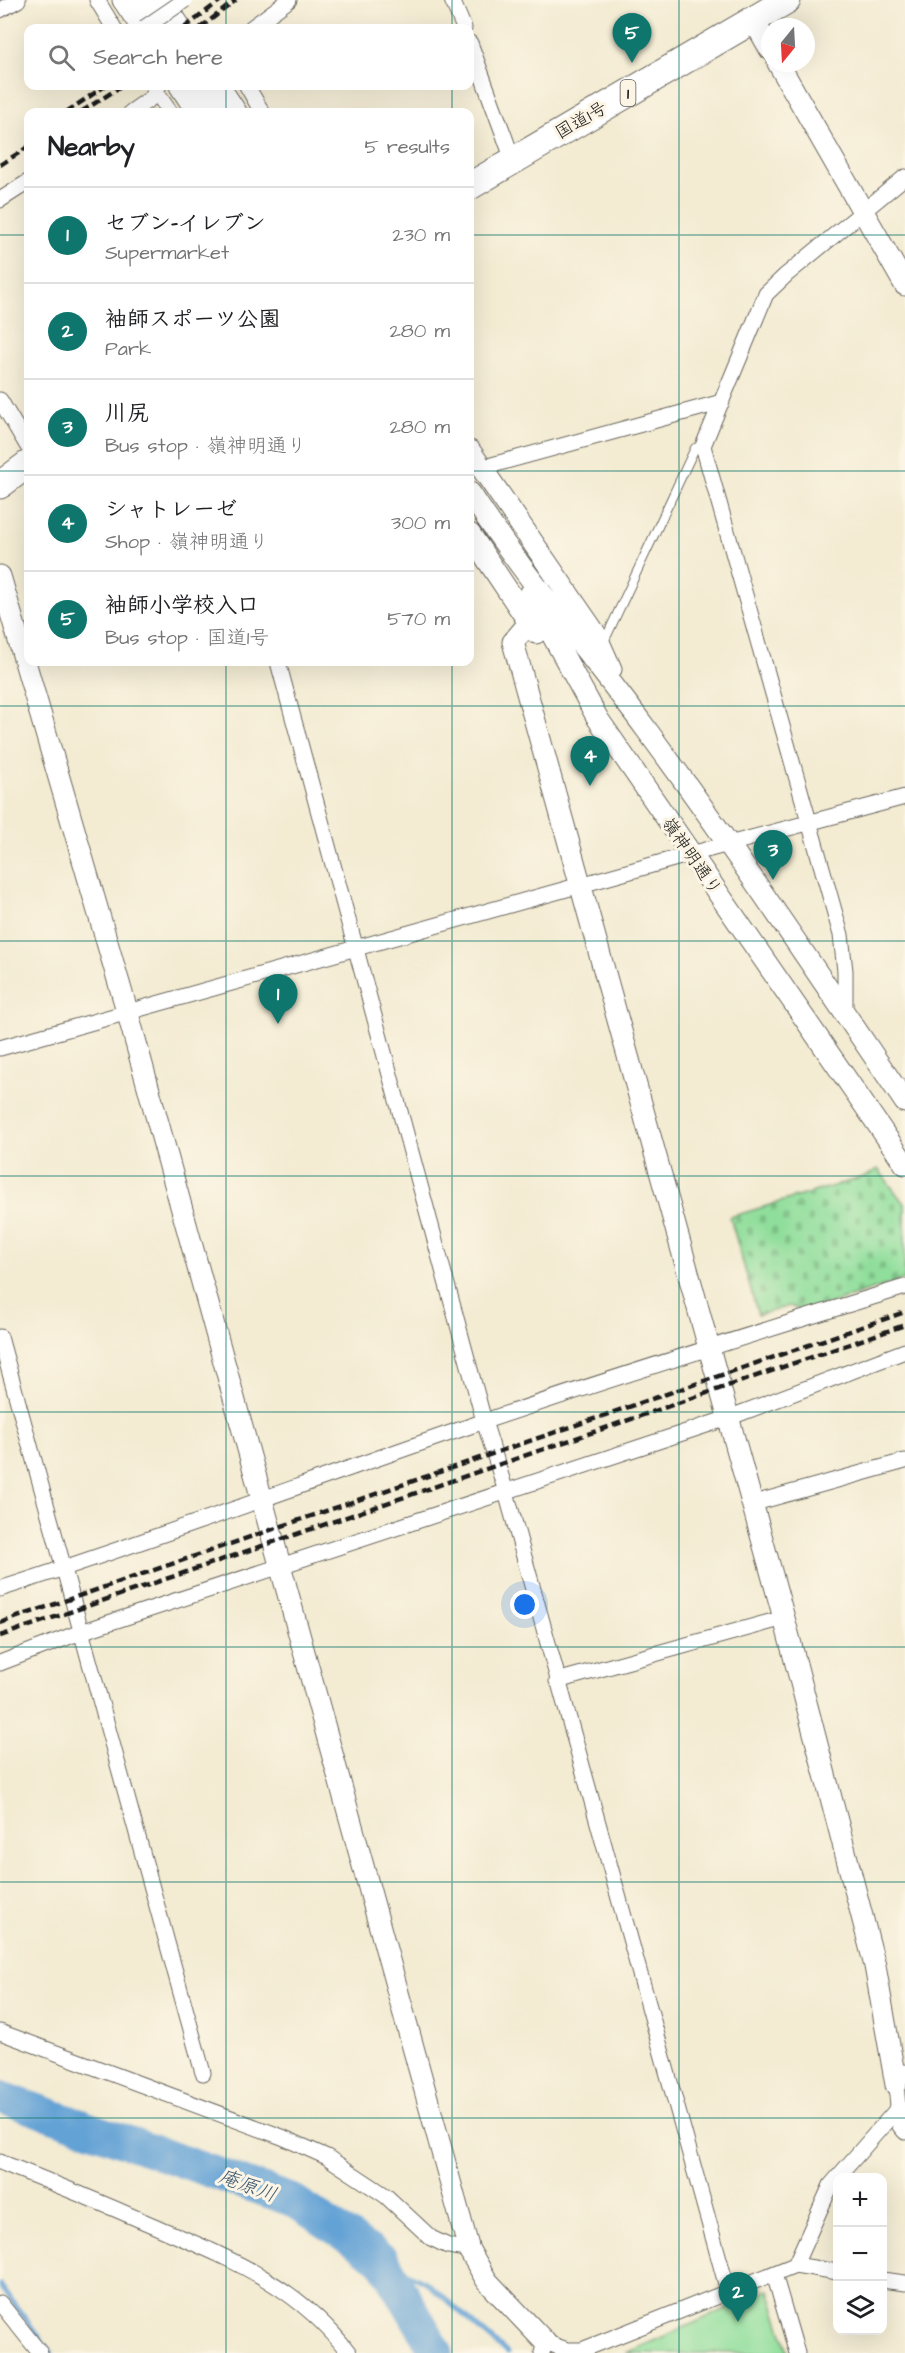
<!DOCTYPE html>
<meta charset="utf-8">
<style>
:root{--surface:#fff;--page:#f2f2f2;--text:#202124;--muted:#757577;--line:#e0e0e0;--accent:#0f766e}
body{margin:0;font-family:"Architects Daughter","Klee One",sans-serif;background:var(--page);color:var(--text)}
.controls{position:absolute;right:18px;bottom:18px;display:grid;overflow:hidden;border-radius:12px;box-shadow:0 6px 24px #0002}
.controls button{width:54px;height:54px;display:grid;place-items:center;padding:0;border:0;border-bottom:2px solid var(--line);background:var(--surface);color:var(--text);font:30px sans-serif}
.compass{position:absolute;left:761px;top:18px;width:54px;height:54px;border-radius:50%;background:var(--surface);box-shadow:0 6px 24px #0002;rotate:198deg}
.you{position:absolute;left:525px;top:1605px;width:21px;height:21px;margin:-15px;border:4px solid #fff;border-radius:50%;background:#1a73e8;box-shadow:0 0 0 9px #1a73e833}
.badge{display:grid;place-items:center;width:39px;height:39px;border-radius:50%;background:var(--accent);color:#fff;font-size:20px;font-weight:700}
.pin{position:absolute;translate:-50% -50px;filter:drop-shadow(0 2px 3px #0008)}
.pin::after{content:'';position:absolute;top:32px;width:21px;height:18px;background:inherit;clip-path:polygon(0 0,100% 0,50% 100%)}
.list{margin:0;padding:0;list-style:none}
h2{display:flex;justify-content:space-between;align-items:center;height:78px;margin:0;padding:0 24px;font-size:26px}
h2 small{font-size:20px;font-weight:400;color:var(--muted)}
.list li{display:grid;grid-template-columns:39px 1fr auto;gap:18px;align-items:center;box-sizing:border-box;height:96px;padding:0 24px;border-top:2px solid var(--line)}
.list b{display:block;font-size:22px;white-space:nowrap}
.list p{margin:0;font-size:20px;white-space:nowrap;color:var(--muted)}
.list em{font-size:20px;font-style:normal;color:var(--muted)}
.icon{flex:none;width:33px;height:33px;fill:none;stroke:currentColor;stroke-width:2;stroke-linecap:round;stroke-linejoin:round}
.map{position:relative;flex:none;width:905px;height:2353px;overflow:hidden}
.search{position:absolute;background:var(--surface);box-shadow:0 6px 24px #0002;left:24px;top:24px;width:450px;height:66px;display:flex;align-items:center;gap:15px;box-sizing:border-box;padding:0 21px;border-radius:12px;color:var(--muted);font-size:22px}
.panel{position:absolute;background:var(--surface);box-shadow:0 6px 24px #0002;left:24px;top:108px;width:450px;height:558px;border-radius:12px}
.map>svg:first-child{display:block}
.green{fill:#90de9b;stroke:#567d5c;stroke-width:1.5}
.cemetery{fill:url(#cemetery-stones);stroke:#567d5c;stroke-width:1.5}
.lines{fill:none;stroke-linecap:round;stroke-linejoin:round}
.stream{stroke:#63a2d5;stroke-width:5}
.river{stroke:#63a2d5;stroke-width:33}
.lane-casing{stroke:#67645c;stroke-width:10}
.street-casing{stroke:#67645c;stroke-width:17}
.secondary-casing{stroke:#67645c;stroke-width:23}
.highway-casing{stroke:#67645c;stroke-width:29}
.lane{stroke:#fff;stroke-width:8}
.street{stroke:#fff;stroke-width:15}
.secondary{stroke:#fff;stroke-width:21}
.highway{stroke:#fff;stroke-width:27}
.rail{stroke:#1c1c1c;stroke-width:4.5;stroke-dasharray:9 4.5;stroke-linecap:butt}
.street-bridge-casing{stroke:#67645c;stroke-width:17;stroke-linecap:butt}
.street-bridge{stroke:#fff;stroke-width:15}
.grid{fill:none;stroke:#0f766e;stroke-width:1.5;stroke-opacity:0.55}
.labels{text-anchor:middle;stroke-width:6;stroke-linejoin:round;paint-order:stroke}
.shield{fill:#fcf5e5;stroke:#5f5d58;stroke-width:1.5}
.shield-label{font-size:16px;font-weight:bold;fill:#1c1c1c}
.street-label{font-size:18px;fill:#1c1c1c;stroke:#fcf5e5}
.water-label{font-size:20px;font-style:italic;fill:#3c586f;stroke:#fcf5e5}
</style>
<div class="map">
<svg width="905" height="2353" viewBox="0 0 905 2353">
<defs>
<pattern id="cemetery-stones" width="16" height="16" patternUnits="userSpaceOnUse" patternTransform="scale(1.5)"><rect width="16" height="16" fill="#90de9b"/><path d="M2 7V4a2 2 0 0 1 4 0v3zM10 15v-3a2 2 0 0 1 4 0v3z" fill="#7cbe85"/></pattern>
</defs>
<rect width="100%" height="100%" fill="#fcf5e5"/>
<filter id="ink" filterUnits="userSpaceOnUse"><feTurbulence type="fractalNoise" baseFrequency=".0167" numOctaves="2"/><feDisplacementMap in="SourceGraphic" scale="12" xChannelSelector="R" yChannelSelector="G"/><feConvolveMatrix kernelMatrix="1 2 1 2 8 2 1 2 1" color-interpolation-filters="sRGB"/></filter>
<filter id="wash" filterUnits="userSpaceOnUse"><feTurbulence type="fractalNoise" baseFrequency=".008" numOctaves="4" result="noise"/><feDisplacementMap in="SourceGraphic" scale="24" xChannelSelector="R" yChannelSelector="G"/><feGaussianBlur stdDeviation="1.35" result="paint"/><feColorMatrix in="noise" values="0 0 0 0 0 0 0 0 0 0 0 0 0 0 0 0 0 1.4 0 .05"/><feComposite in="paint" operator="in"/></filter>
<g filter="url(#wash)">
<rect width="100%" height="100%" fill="#f3ebd2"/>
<path class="green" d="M769,2290l20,63h-163z"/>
<path class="cemetery" d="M878,1169l27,36v74l-100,33 -16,-6 -31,9 -28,-98 137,-41z"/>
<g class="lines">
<path class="stream" d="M383,2260l44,23 80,70
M0,2285l51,68"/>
<path class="river" d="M0,2097l294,104 89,59 54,93"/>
</g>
</g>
<g filter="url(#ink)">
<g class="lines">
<g class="lane-casing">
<path id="lane" d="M603,644l92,-196 8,-2"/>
</g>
<g class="street-casing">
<path id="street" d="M97,0l17,28
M452,0l12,28
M0,10l18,-10
M251,28l38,-28
M470,43l43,117
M159,86l-5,3 16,23
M247,86l15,26
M131,112l26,-18
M0,200l28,-18
M0,400l28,47
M481,468l241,-66
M278,662l206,759 22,71 222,799
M845,1013v-42l-4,-36 -138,-489 63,-152 20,-19 119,-98
M0,1048l691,-194 214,-57
M0,1337l203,736
M751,1504l154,-43
M0,1589c163,-52 323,-113 485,-168 139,-47 280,-91 420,-134
M0,1663l81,-31 647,-214 177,-67
M557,1681l227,-63
M0,2032l282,105 45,20 59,39 45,42 17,8 21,4
M905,2072l-9,13 4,41 5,6
M0,2162c51,20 102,41 152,63 76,33 145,59 197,128
M795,2265l36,-80 67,-77
M774,2274l23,79
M882,2280l23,3
M0,2303l40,50
M542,2353l3,-11 22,8h15l213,-85 43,7"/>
</g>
<g class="secondary-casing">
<path id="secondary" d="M123,0l19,28
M141,0l19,28
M162,0l19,28
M753,19l17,30
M778,63l127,222
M180,86l17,26
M198,86l19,26
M219,86l17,26
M470,451l125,182 16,36
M470,493c53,82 118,157 176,236 90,122 174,248 259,373
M470,534l66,99
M0,576l128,438 341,1236 18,31 58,61
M530,594l68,125 307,445
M529,623l-16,19 271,976 91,348 21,119"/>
</g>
<g class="highway-casing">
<path id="highway" d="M470,186l317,-186
M0,485l28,-21"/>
</g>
<use href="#lane" class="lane"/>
<use href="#street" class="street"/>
<use href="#secondary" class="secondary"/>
<use href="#highway" class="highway"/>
<path class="rail" d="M184,28l37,-28
M200,28l36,-28
M66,112l39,-26
M81,112l41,-26
M0,165l28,-18
M0,1623l905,-311
M0,1636l905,-311"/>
<g class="street-bridge-casing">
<path id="street-bridge" d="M144,28l41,-28"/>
</g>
<use href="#street-bridge" class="street-bridge"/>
</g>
</g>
<path class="grid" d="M226,0v28M452,0v28M679,0v2353M226,86v26M452,86v26M0,235h28M470,235h435M0,471h28M470,471h435M226,662v1691M452,662v1691M0,706h905M0,941h905M0,1176h905M0,1412h905M0,1647h905M0,1882h905M0,2118h905"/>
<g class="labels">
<rect class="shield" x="620.5" y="80" width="15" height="26" rx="4.5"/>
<g class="shield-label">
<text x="628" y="99">1</text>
</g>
<g class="street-label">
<text transform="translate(581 120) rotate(-30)" y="6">国道1号</text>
<text transform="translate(692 856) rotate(55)" y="6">嶺神明通り</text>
</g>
<g class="water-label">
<text transform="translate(248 2185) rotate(20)" y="7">庵原川</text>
</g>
</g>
</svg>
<div class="controls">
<button>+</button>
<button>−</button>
<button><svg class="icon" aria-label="layers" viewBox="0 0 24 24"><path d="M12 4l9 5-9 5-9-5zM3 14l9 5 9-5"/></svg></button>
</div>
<svg class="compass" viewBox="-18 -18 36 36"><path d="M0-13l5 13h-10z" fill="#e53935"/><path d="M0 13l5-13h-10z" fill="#757577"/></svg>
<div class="you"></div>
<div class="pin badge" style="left:278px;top:1024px">1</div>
<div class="pin badge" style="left:738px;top:2322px">2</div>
<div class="pin badge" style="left:773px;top:880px">3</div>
<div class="pin badge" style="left:590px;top:786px">4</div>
<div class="pin badge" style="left:632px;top:63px">5</div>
<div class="search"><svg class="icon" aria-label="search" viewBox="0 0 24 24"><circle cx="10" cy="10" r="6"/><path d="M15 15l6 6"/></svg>Search here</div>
<section class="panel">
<h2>Nearby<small>5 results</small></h2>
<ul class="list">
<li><span class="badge">1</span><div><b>セブン-イレブン</b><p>Supermarket</p></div><em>230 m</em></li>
<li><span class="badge">2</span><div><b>袖師スポーツ公園</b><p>Park</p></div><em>280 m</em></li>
<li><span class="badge">3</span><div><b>川尻</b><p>Bus stop · 嶺神明通り</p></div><em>280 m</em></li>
<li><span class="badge">4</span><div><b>シャトレーゼ</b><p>Shop · 嶺神明通り</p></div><em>300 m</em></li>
<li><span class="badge">5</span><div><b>袖師小学校入口</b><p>Bus stop · 国道1号</p></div><em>570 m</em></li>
</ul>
</section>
</div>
